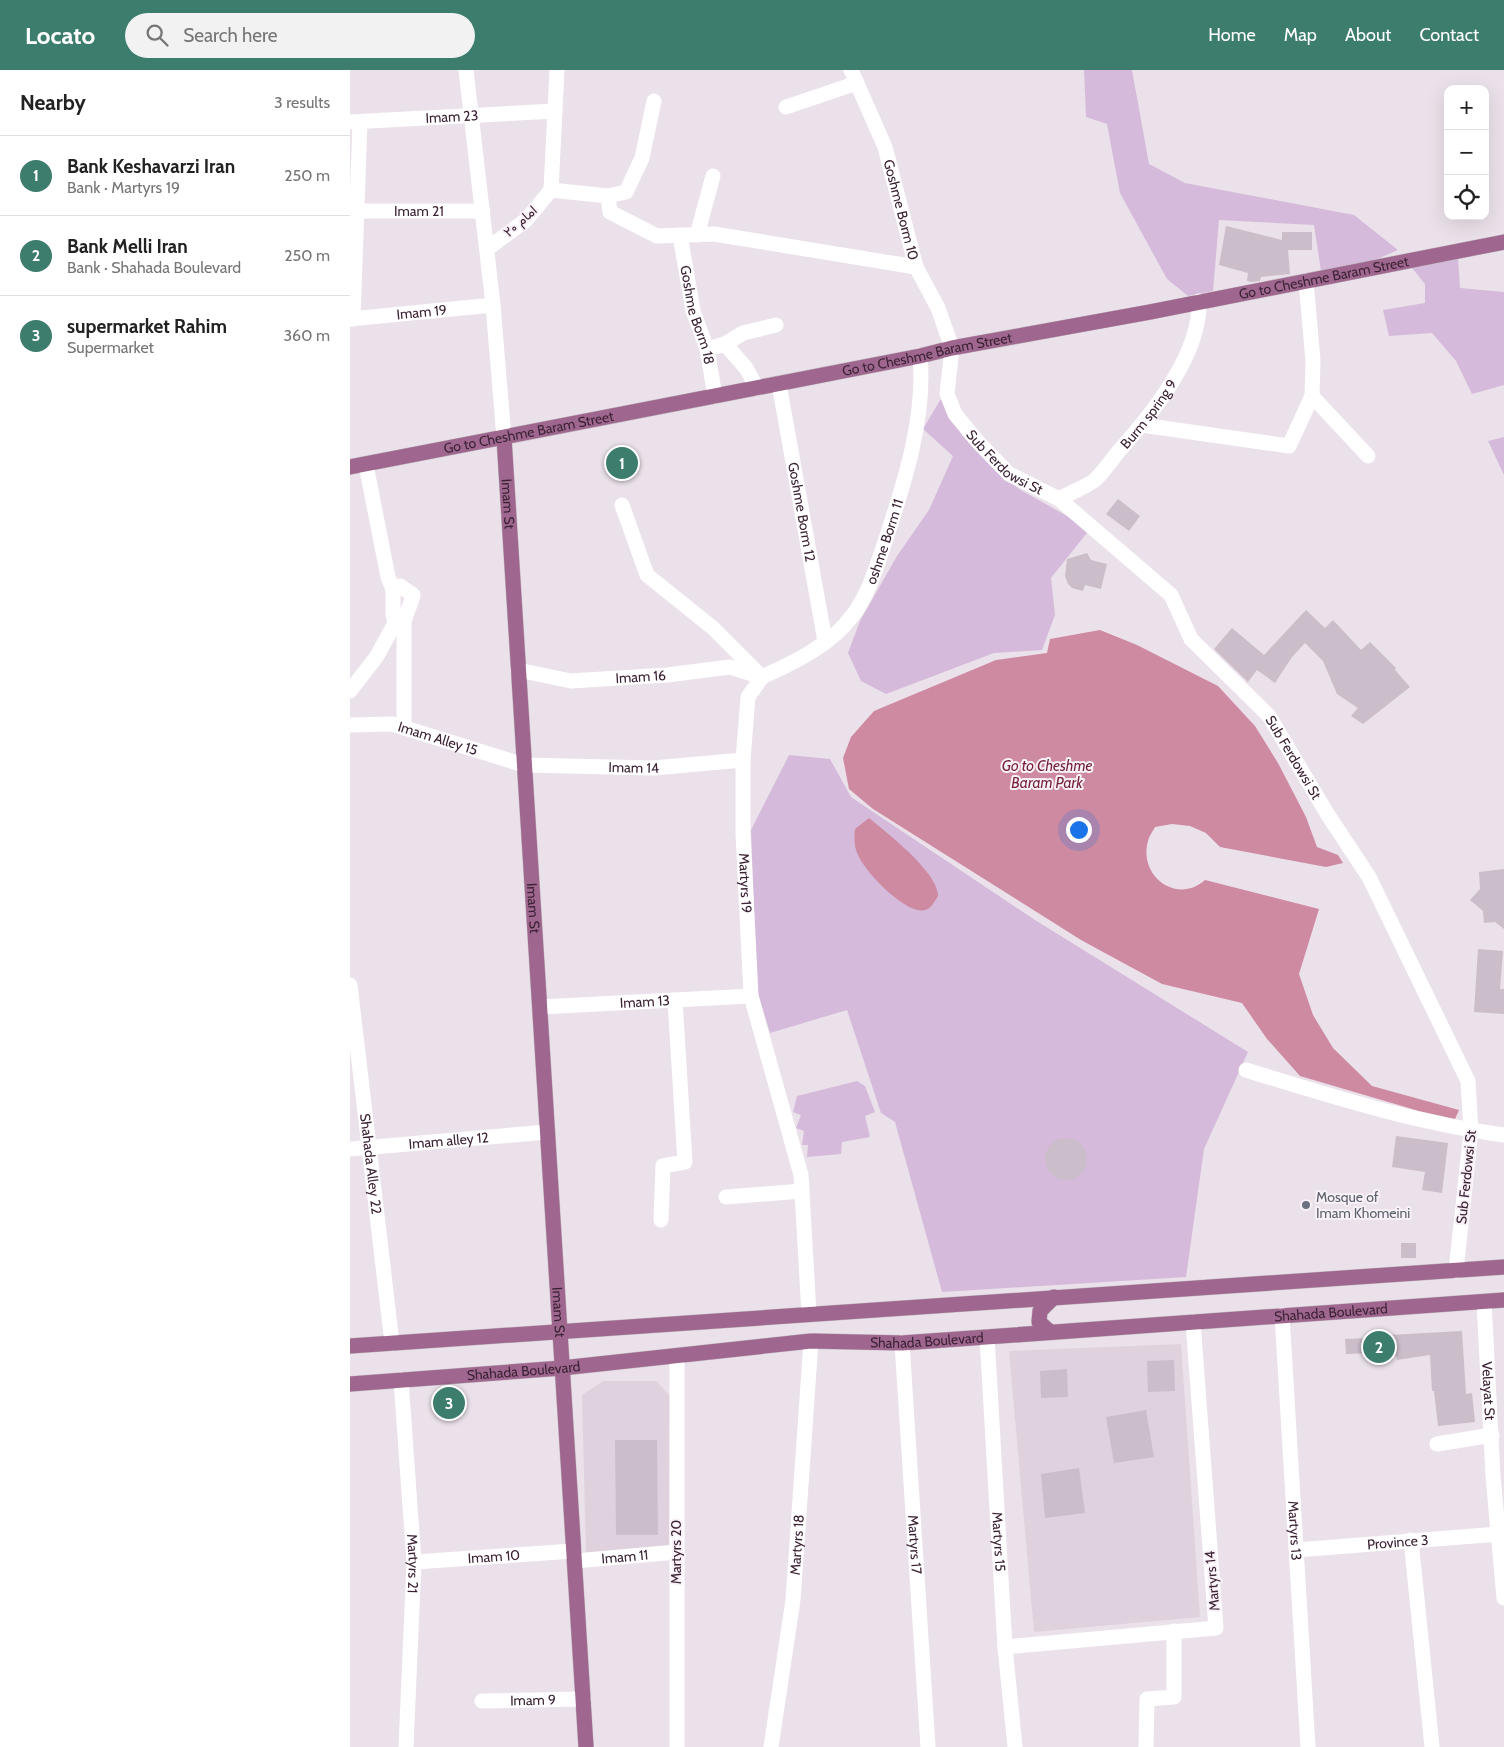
<!DOCTYPE html>
<meta charset="utf-8">
<style>
:root{--surface:#fff;--page:#f2f2f2;--text:#222;--muted:#767676;--line:#e0e0e0;--accent:#3d7d6e}
body{margin:0;font-family:Cabin,Vazirmatn,sans-serif;background:var(--page);color:var(--text)}
.controls{position:absolute;right:15px;top:15px;display:grid;overflow:hidden;border-radius:10px;box-shadow:0 5px 20px #0002}
.controls button{width:45px;height:45px;display:grid;place-items:center;padding:0;border:0;border-bottom:1px solid var(--line);background:var(--surface);color:var(--text);font:25px sans-serif}
.you{position:absolute;left:728px;top:759px;width:18px;height:18px;margin:-12px;border:4px solid #fff;border-radius:50%;background:#1a73e8;box-shadow:0 0 0 8px #1a73e833}
.badge{display:grid;place-items:center;width:32px;height:32px;border-radius:50%;background:var(--accent);color:#fff;font-size:16px;font-weight:700}
.pin{position:absolute;translate:-50% -50%;border:2px solid #fff;box-shadow:0 1px 5px #0006}
.list{margin:0;padding:0;list-style:none}
h2{display:flex;justify-content:space-between;align-items:center;height:65px;margin:0;padding:0 20px;font-size:21px}
h2 small{font-size:16px;font-weight:400;color:var(--muted)}
.list li{display:grid;grid-template-columns:32px 1fr auto;gap:15px;align-items:center;box-sizing:border-box;height:80px;padding:0 20px;border-top:1px solid var(--line)}
.list b{display:block;font-size:19px;white-space:nowrap}
.list p{margin:0;font-size:16px;white-space:nowrap;color:var(--muted)}
.list em{font-size:16px;font-style:normal;color:var(--muted)}
.icon{flex:none;width:28px;height:28px;fill:none;stroke:currentColor;stroke-width:2;stroke-linecap:round;stroke-linejoin:round}
.map{position:relative;flex:none;width:1154px;height:1677px;overflow:hidden}
header{display:flex;align-items:center;gap:30px;box-sizing:border-box;height:70px;padding:0 25px;background:var(--accent);color:#fff}
header strong{font-size:24px}
nav{display:flex;gap:28px;margin-inline-start:auto;font-size:18px}
.search{width:350px;height:45px;background:var(--page);display:flex;align-items:center;gap:12px;box-sizing:border-box;padding:0 18px;border-radius:28px;color:var(--muted);font-size:19px}
main{display:flex}
aside{flex:1;background:var(--surface)}
.map>svg:first-child{display:block}
.built{fill:#dfd2de}
.green{fill:#d5badb}
.water{fill:#ce8aa0}
.building{fill:#cbbdca}
.lines{fill:none;stroke-linecap:round;stroke-linejoin:round}
.major-casing{stroke:#c4bdc2;stroke-width:16}
.minor{stroke:#fff;stroke-width:15}
.major{stroke:#9f678f;stroke-width:15}
.worship-dot{fill:#6b7280;stroke:#f8f1f7;stroke-width:2}
.labels{text-anchor:middle;stroke-width:4;stroke-linejoin:round;paint-order:stroke}
.street-label{font-size:14px;fill:#3b2234;stroke:#f8f1f7}
.worship-label{font-size:14px;fill:#5b616d;stroke:#f8f1f7;text-anchor:start}
.water-label{font-size:15px;font-style:italic;fill:#741e38;stroke:#f8f1f7}
</style>
<header>
<strong>Locato</strong>
<div class="search"><svg class="icon" aria-label="search" viewBox="0 0 24 24"><circle cx="10" cy="10" r="6"/><path d="M15 15l6 6"/></svg>Search here</div>
<nav><a>Home</a><a>Map</a><a>About</a><a>Contact</a></nav>
</header>
<main>
<aside>
<h2>Nearby<small>3 results</small></h2>
<ul class="list">
<li><span class="badge">1</span><div><b>Bank Keshavarzi Iran</b><p>Bank · Martyrs 19</p></div><em>250 m</em></li>
<li><span class="badge">2</span><div><b>Bank Melli Iran</b><p>Bank · Shahada Boulevard</p></div><em>250 m</em></li>
<li><span class="badge">3</span><div><b>supermarket Rahim</b><p>Supermarket</p></div><em>360 m</em></li>
</ul>
</aside>
<div class="map">
<svg width="1154" height="1677" viewBox="0 0 1154 1677">
<rect width="100%" height="100%" fill="#ebe1ea"/>
<path class="built" d="M831,1274l19,273 -166,15 -25,-281z
M253,1311h53l14,15 -1,153 -83,4 -4,-158z"/>
<path class="green" d="M734,0h48l17,94 36,19 169,32 44,35 -23,10 -54,11 -7,-46 -95,-5 -6,71 -25,5 -21,-17 -47,-86 -13,-69 -21,-7z
M1108,187l2,31 44,4v93l-32,9 -16,-33 -24,-28 -43,3 -6,-26 42,-7v-19l-13,-16z
M592,327l20,38 57,54 71,40 -39,49 4,37 -13,35 -48,3 -108,41 -25,-13 -13,-28 12,-32 37,-65 32,-46 24,-54 -30,-27z
M1154,367v38l-16,-34z
M439,685l41,4 21,38 184,123 213,132 -44,97 -18,128 -244,15 -47,-170 -14,-9 -34,-103 -77,23 -13,-43 -6,-160z
M507,1011l8,5 10,26 -10,4 5,21 -28,5 -1,12 -34,3 1,-12h-6l2,-14 -8,-3 5,-13 -8,-3 4,-16z"/>
<path class="water" d="M750,560l37,15 81,41 37,40 23,37 28,54 11,30 21,8 5,8 -17,4 -106,-20 -14,-14 -16,-7 -18,-2 -17,3c-2,4 -6,9 -7,14 -10,35 29,64 57,39l114,29 -20,65 14,41 20,33 39,38 87,24 -4,9 -36,-8 -119,-35 -33,-37 -25,-36 -80,-19 -81,-44 -208,-131 -24,-20 -6,-31 8,-21 23,-26 122,-51 51,-7 3,-14z
M519,748c18,15 70,55 69,78 -3,5 -7,13 -13,14 -19,5 -60,-38 -67,-55 -4,-8 -4,-17 -3,-26z"/>
<path class="building" d="M876,156l56,14v-8h30v18h-24l2,24 -29,3 -1,4 -8,1 -5,-1 1,-8 -29,-8z
M768,429l22,17 -11,15 -23,-17z
M737,483l4,7 16,4 -6,25 -16,-4 -2,6 -11,-3 -4,-4 -3,-8 2,-17z
M956,540l19,18 8,-8 28,30 9,-8 26,26 -1,2 15,17 -47,37 -12,-8 7,-8 -21,-14 -14,-33 -18,-18 -13,14 -17,26 -18,-13 -9,12 -34,-33 18,-21 32,27z
M1154,799v60l-9,-7 -11,1 -1,-12 -13,-11 10,-11 -1,-17z
M1128,879l25,2 -3,38h4v25l-30,-2z
M1046,1066l52,7 -6,50 -20,-3 3,-18 -33,-5z
M695 1089a21 21 0 1 1 42 0a21 21 0 1 1-42 0Z
M1051,1173h15v15h-15z
M1112,1261l4,63 6,-1 3,29 -37,4 -4,-35h-2l-2,-36 -33,5 -1,-4 -24,1v-4l-26,1 -1,-15 26,-1v-4l18,-1v2z
M824,1290l1,31 -27,1 -1,-31z
M717,1299l1,28 -27,1 -1,-27z
M796,1340l8,47 -40,6 -8,-46z
M265,1370h42l1,95h-42z
M729,1398l6,45 -40,5 -4,-44z"/>
<g class="lines">
<g class="major-casing">
<g id="major">
<path id="s24" d="M154,368l82,1309"/>
<path id="s25" d="M0,397l570,-111 32,-8 198,-36 354,-70"/>
<path d="M700,1262l-11,-10 1,-11 14,-14"/>
<path d="M0,1276l1154,-79"/>
<path id="s26" d="M0,1314l212,-16 249,-27 91,2 602,-43"/>
</g>
</g>
<g class="minor">
<path d="M116,0l27,235 11,133"/>
<path id="s1" d="M501,0l34,77 31,120 22,41 14,40 -5,46 8,20 22,27 32,33 50,25 112,96 20,44 78,77 59,99 41,62 99,204 3,50 -15,140"/>
<path d="M436,37l71,-24"/>
<path id="s2" d="M0,52l205,-11"/>
<path d="M201,120l57,6 2,16 47,24 57,-2 202,33"/>
<path d="M201,120l6,-120"/>
<path d="M258,126l18,-4 16,-34 12,-57"/>
<path id="s3" d="M7,141h126"/>
<path id="s4" d="M330,165l13,76 14,38 8,47"/>
<path d="M347,165l16,-59"/>
<path d="M137,179l39,-29 25,-30"/>
<path d="M956,211l7,80 -1,35 56,60"/>
<path id="s5" d="M0,249l143,-14"/>
<path d="M3,249l7,-197"/>
<path d="M375,274l18,-11 33,-8"/>
<path d="M357,279l18,-5 21,24 11,20"/>
<path id="s6" d="M429,314l46,257"/>
<path d="M792,355l147,21 23,-50"/>
<path d="M16,395l22,112 5,12"/>
<path id="s7" d="M709,429c12,-7 28,-12 37,-20 8,-8 15,-18 22,-27 34,-38 83,-98 81,-151"/>
<path id="s8" d="M272,435l25,70 66,53 49,49 -14,20 -5,63v74l8,162 50,179 8,139"/>
<path id="s9" d="M168,600l53,11 96,-6 63,-8 32,10c33,-15 69,-32 91,-62 16,-22 23,-47 32,-73 19,-58 41,-125 35,-186"/>
<path d="M0,621l27,-35 18,-33 -2,-9v-25l7,-3 13,9c-2,11 -8,18 -9,29v104"/>
<path id="s10" d="M0,655l42,-1 132,41 129,3 90,-8"/>
<path id="s11" d="M0,915l42,358"/>
<path id="s12" d="M190,937l211,-11"/>
<path d="M896,1000c85,26 169,53 258,65"/>
<path id="s13" d="M0,1079l197,-17"/>
<path d="M376,1127l76,-6"/>
<path d="M311,1150l2,-54 22,-4 -10,-162"/>
<path id="s14" d="M1134,1232l9,174 11,122"/>
<path id="s15" d="M932,1245l26,432"/>
<path id="s16" d="M637,1267l18,310 10,100"/>
<path id="s17" d="M552,1273l26,404"/>
<path id="s18" d="M51,1310l13,182 -8,185"/>
<path d="M1087,1374l55,-9"/>
<path d="M1061,1470l21,207"/>
<path id="s19" d="M947,1480l202,-16"/>
<path id="s20" d="M225,1491l101,-9"/>
<path id="s21" d="M64,1492l160,-11"/>
<path d="M655,1577l211,-19 -23,-306"/>
<path id="s22" d="M132,1631l101,-2"/>
<path d="M327,1677v-390"/>
<path id="s23" d="M421,1677l22,-147 18,-259"/>
<path d="M796,1677l1,-48 27,-2v-66"/>
</g>
<use href="#major" class="major"/>
</g>
<circle class="worship-dot" cx="956" cy="1135" r="5"/>
<g class="labels">
<g class="street-label">
<text dy="5" stroke="none"><textPath href="#s2" startOffset="102">Imam 23</textPath></text>
<text dy="5" stroke="none"><textPath href="#s1" startOffset="149">Goshme Borm 10</textPath></text>
<text dy="5" stroke="none"><textPath href="#s3" startOffset="62">Imam 21</textPath></text>
<text transform="translate(170 151) rotate(-42)" y="5">امام ۲۰</text>
<text dy="5" stroke="none"><textPath href="#s25" startOffset="992">Go to Cheshme Baram Street</textPath></text>
<text dy="5" stroke="none"><textPath href="#s5" startOffset="72">Imam 19</textPath></text>
<text dy="5" stroke="none"><textPath href="#s4" startOffset="82">Goshme Borm 18</textPath></text>
<text dy="5" stroke="none"><textPath href="#s25" startOffset="588">Go to Cheshme Baram Street</textPath></text>
<text dy="5" stroke="none"><textPath href="#s7" startOffset="126">Burm spring 9</textPath></text>
<text dy="5" stroke="none"><textPath href="#s25" startOffset="182">Go to Cheshme Baram Street</textPath></text>
<text dy="5" stroke="none"><textPath href="#s1" startOffset="435">Sub Ferdowsi St</textPath></text>
<text dy="5" stroke="none"><textPath href="#s24" startOffset="66">Imam St</textPath></text>
<text dy="5" stroke="none"><textPath href="#s6" startOffset="130">Goshme Borm 12</textPath></text>
<text dy="5" stroke="none"><textPath href="#s9" startOffset="439">oshme Borm 11</textPath></text>
<text dy="5" stroke="none"><textPath href="#s9" startOffset="124">Imam 16</textPath></text>
<text dy="5" stroke="none"><textPath href="#s10" startOffset="90">Imam Alley 15</textPath></text>
<text dy="5" stroke="none"><textPath href="#s1" startOffset="855">Sub Ferdowsi St</textPath></text>
<text dy="5" stroke="none"><textPath href="#s10" startOffset="290">Imam 14</textPath></text>
<text dy="5" stroke="none"><textPath href="#s8" startOffset="439">Martyrs 19</textPath></text>
<text dy="5" stroke="none"><textPath href="#s24" startOffset="471">Imam St</textPath></text>
<text dy="5" stroke="none"><textPath href="#s12" startOffset="105">Imam 13</textPath></text>
<text dy="5" stroke="none"><textPath href="#s13" startOffset="99">Imam alley 12</textPath></text>
<text dy="5" stroke="none"><textPath href="#s11" startOffset="180">Shahada Alley 22</textPath></text>
<text transform="translate(1116 1107) rotate(-84)" y="5">Sub Ferdowsi St</text>
<text dy="5" stroke="none"><textPath href="#s24" startOffset="876">Imam St</textPath></text>
<text dy="5" stroke="none"><textPath href="#s26" startOffset="984">Shahada Boulevard</textPath></text>
<text dy="5" stroke="none"><textPath href="#s26" startOffset="579">Shahada Boulevard</textPath></text>
<text dy="5" stroke="none"><textPath href="#s26" startOffset="174">Shahada Boulevard</textPath></text>
<text dy="5" stroke="none"><textPath href="#s14" startOffset="89">Velayat St</textPath></text>
<text dy="5" stroke="none"><textPath href="#s15" startOffset="216">Martyrs 13</textPath></text>
<text dy="5" stroke="none"><textPath href="#s19" startOffset="101">Province 3</textPath></text>
<text dy="5" stroke="none"><textPath href="#s16" startOffset="205">Martyrs 15</textPath></text>
<text dy="5" stroke="none"><textPath href="#s23" startOffset="204">Martyrs 18</textPath></text>
<text dy="5" stroke="none"><textPath href="#s17" startOffset="202">Martyrs 17</textPath></text>
<text transform="translate(326 1482) rotate(-90)" y="5">Martyrs 20</text>
<text dy="5" stroke="none"><textPath href="#s20" startOffset="50">Imam 11</textPath></text>
<text dy="5" stroke="none"><textPath href="#s21" startOffset="80">Imam 10</textPath></text>
<text dy="5" stroke="none"><textPath href="#s18" startOffset="184">Martyrs 21</textPath></text>
<text transform="translate(862 1511) rotate(-95)" y="5">Martyrs 14</text>
<text dy="5" stroke="none"><textPath href="#s22" startOffset="51">Imam 9</textPath></text>
</g>
<g class="worship-label">
<text x="966" y="1132">Mosque of<tspan x="966" dy="16">Imam Khomeini</tspan></text>
</g>
<g class="water-label">
<text x="697" y="701">Go to Cheshme<tspan x="697" dy="17">Baram Park</tspan></text>
</g>
</g>
</svg>
<div class="controls">
<button>+</button>
<button>−</button>
<button><svg class="icon" aria-label="locate" viewBox="0 0 24 24"><circle cx="12" cy="12" r="6"/><path d="M12 2v4M12 18v4M2 12h4M18 12h4"/></svg></button>
</div>
<div class="you"></div>
<div class="pin badge" style="left:272px;top:393px">1</div>
<div class="pin badge" style="left:1029px;top:1277px">2</div>
<div class="pin badge" style="left:99px;top:1333px">3</div>
</div>
</main>
